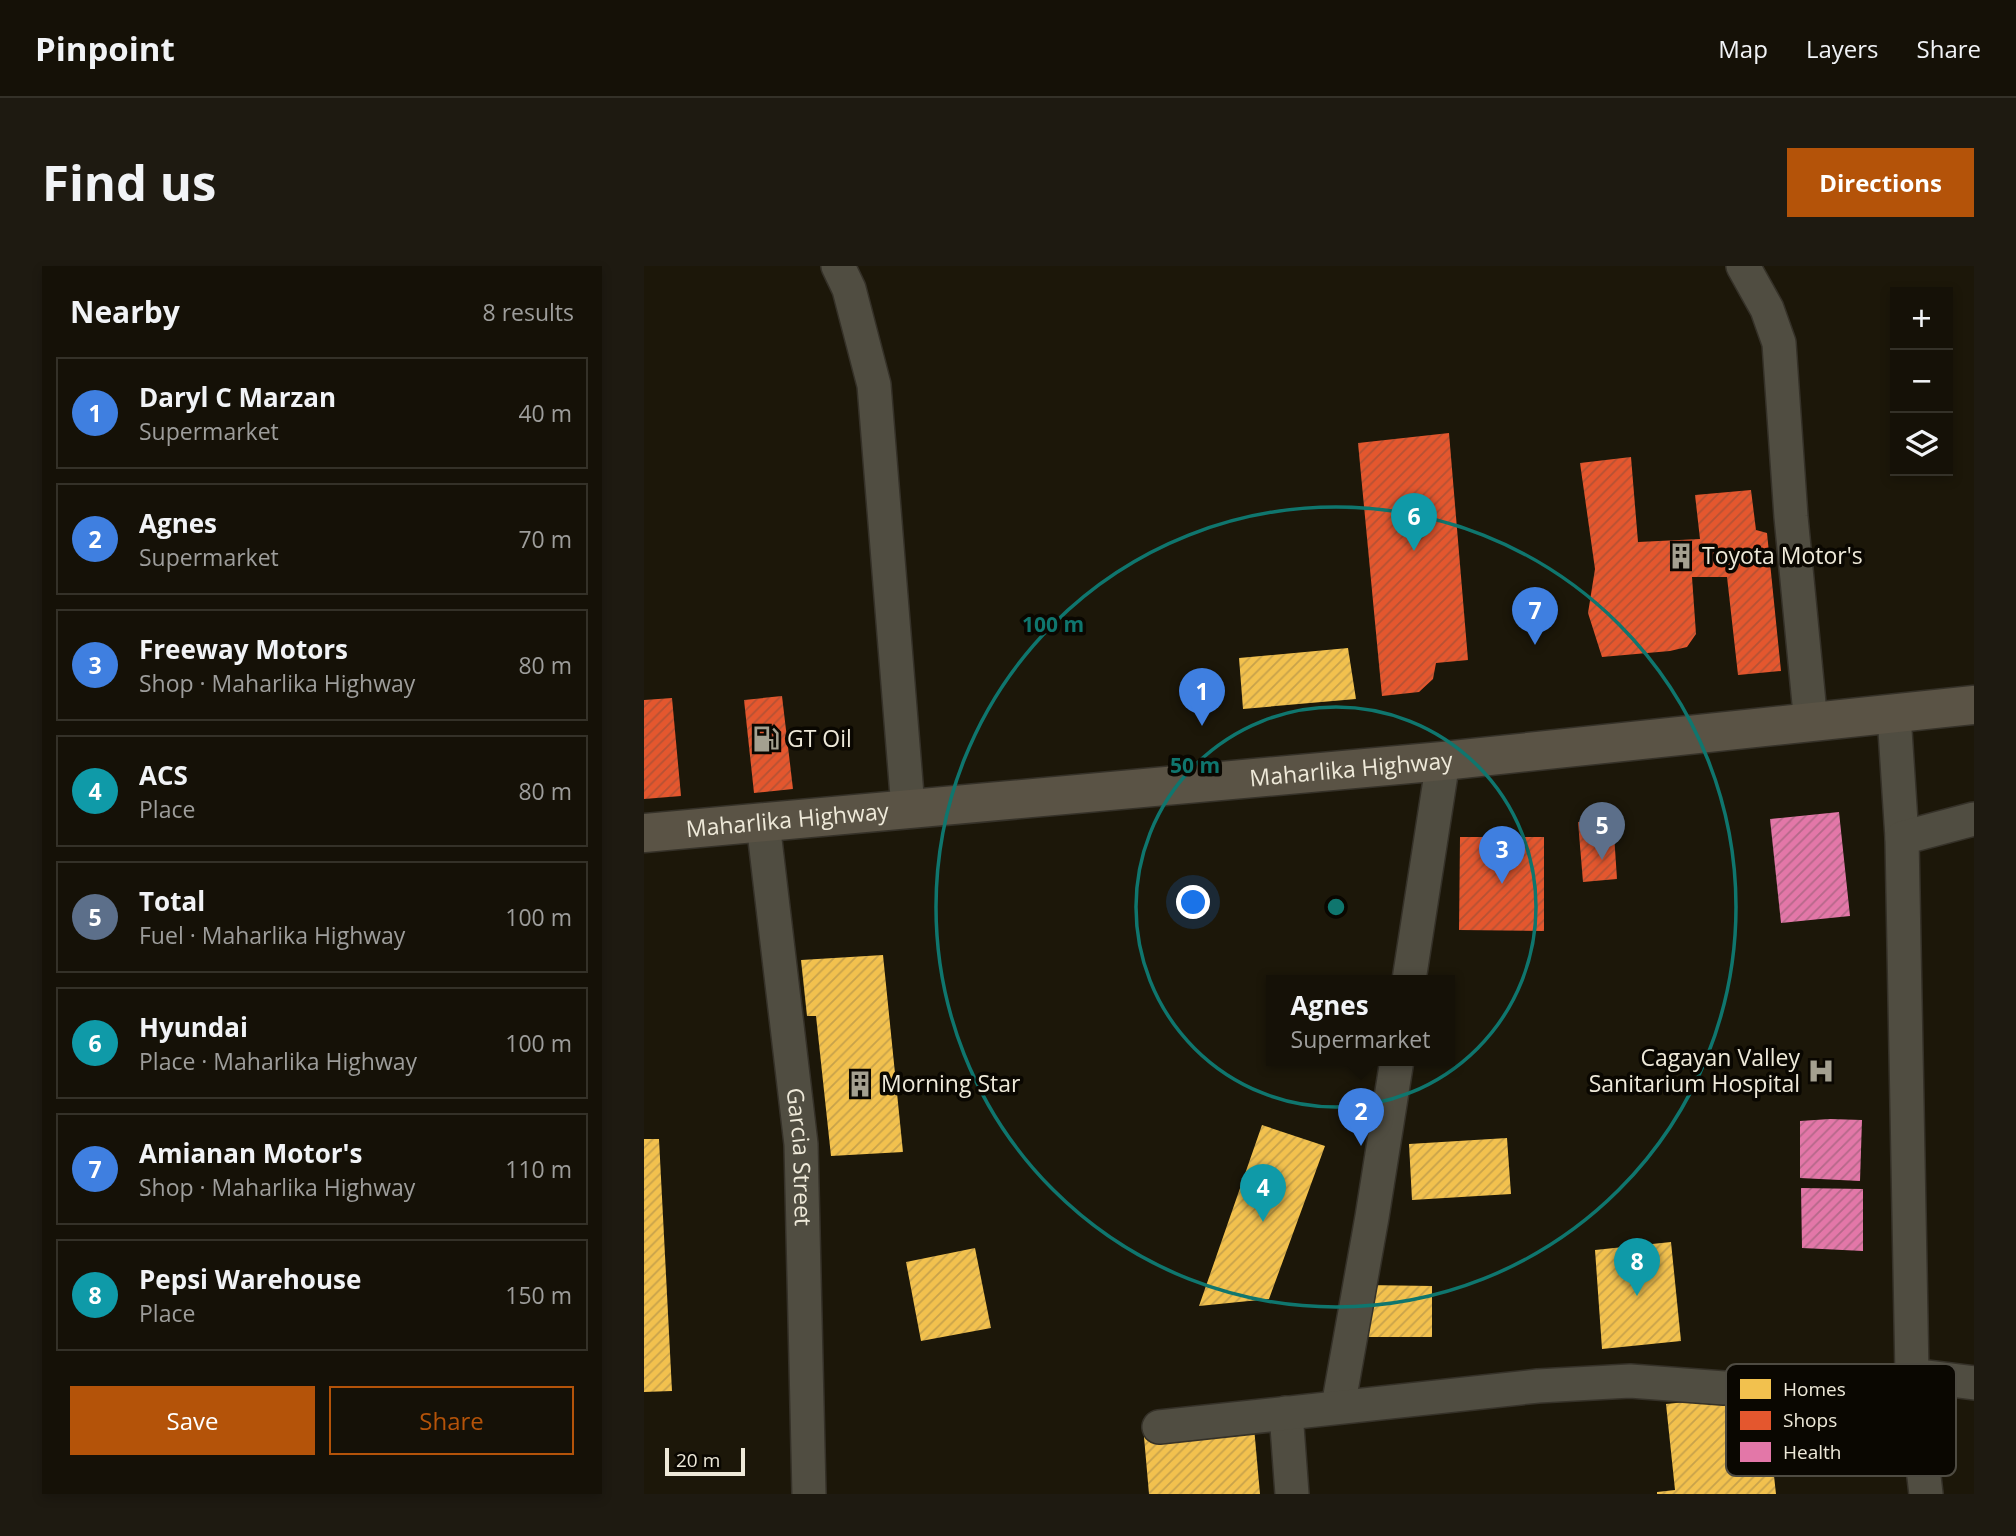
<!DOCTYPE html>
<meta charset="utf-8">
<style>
:root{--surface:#151107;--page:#1e1a11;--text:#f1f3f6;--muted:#9d9d9b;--line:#343128;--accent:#b45309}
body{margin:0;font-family:"Open Sans",sans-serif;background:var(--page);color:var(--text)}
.controls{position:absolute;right:21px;top:21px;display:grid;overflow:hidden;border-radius:0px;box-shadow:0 4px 10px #0003}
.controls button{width:63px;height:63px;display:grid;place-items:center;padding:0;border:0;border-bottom:2px solid var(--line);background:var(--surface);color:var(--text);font:35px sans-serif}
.scale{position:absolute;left:21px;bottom:18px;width:80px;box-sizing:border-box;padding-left:7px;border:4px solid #eee9d9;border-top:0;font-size:19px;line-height:24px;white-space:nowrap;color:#eee9d9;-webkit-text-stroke:5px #0a0701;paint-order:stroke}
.you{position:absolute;left:550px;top:637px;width:24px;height:24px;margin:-18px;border:5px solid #fff;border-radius:50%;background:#1a73e8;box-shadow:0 0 0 10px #1a73e833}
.badge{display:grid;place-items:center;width:46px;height:46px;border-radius:50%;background:var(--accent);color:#fff;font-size:23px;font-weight:700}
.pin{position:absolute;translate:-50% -58px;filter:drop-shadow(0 2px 4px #0008)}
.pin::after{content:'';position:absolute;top:37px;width:24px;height:21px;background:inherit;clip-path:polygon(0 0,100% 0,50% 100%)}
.popup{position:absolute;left:622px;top:709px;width:189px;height:91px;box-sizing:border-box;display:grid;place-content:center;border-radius:0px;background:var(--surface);filter:drop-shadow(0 2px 5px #0005);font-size:23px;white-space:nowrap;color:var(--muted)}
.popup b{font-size:26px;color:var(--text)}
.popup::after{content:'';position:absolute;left:50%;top:100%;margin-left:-14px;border:14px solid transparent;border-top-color:var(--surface)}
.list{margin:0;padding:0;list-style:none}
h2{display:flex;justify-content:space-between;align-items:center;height:91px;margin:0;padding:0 28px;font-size:30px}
h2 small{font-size:23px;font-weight:400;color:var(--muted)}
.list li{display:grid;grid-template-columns:46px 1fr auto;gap:21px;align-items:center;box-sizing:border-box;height:112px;margin:0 14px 14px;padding:0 14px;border:2px solid var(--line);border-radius:0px}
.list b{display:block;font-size:26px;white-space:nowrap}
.list p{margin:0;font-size:23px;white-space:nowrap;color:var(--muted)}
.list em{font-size:23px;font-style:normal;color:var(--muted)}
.actions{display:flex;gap:14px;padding:21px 28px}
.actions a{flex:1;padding:16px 0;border:2px solid var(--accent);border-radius:0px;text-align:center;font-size:24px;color:var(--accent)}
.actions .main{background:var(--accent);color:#fff}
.icon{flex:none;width:38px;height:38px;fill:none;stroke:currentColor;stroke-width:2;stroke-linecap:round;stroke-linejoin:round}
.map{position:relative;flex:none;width:1330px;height:1228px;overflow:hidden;border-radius:0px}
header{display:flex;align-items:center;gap:42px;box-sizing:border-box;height:98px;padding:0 35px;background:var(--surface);border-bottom:2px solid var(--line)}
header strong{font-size:33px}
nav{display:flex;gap:38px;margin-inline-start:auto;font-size:24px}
.intro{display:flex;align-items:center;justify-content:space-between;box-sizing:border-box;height:168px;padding:0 42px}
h1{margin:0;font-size:49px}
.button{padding:18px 32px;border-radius:0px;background:var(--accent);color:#fff;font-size:24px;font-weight:700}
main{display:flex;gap:42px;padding:0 42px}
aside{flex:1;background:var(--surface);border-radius:0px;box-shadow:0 4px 10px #0003}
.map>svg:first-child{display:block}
.homes{fill:url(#homes-hatch)}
.shops{fill:url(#shops-hatch)}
.health{fill:url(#health-hatch)}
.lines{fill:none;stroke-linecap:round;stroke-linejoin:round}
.minor-casing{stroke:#353128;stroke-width:36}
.major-casing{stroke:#353128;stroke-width:41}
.minor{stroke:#504d41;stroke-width:33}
.major{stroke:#5a5345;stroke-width:38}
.ring{fill:none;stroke:#0f766e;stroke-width:3.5}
.labels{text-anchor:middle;stroke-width:7;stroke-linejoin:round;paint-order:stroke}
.poi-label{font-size:23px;fill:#eee9d9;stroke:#0a0701;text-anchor:start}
.street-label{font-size:23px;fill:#eee9d9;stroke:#0a0701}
.key{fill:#0a0701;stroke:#4e4b42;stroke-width:2}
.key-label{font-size:19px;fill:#eee9d9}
.centre{fill:#0f766e;stroke:#0a0701;stroke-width:3.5}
.ring-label{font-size:21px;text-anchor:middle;font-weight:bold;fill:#0f766e;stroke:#0a0701;stroke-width:7;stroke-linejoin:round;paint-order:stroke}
</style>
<header>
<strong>Pinpoint</strong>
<nav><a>Map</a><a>Layers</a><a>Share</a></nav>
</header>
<div class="intro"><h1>Find us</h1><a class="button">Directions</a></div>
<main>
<aside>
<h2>Nearby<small>8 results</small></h2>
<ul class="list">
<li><span class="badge" style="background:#3f7fe0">1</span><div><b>Daryl C Marzan</b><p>Supermarket</p></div><em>40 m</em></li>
<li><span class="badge" style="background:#3f7fe0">2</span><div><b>Agnes</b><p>Supermarket</p></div><em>70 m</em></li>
<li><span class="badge" style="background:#3f7fe0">3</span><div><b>Freeway Motors</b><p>Shop · Maharlika Highway</p></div><em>80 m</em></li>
<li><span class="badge" style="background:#0f9aa8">4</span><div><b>ACS</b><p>Place</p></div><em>80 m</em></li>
<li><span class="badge" style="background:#5c6f8a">5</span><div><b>Total</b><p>Fuel · Maharlika Highway</p></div><em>100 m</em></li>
<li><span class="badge" style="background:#0f9aa8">6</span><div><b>Hyundai</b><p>Place · Maharlika Highway</p></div><em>100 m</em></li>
<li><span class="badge" style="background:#3f7fe0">7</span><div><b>Amianan Motor's</b><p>Shop · Maharlika Highway</p></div><em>110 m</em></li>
<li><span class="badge" style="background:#0f9aa8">8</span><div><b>Pepsi Warehouse</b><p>Place</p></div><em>150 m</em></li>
</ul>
<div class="actions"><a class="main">Save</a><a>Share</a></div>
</aside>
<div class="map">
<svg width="1330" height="1228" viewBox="0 0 1330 1228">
<defs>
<pattern id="homes-hatch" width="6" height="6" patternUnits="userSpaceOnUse" patternTransform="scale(1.75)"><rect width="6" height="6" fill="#f2c14e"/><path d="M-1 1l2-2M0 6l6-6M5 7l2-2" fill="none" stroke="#c7a24b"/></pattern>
<pattern id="shops-hatch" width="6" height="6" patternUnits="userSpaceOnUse" patternTransform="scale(1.75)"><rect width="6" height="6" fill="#e4572e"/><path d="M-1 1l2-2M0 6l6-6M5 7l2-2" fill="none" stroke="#b55234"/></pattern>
<pattern id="health-hatch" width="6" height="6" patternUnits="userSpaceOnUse" patternTransform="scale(1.75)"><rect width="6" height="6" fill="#e377a8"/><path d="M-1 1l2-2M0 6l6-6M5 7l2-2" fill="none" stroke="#b46889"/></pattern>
</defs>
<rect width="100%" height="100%" fill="#1c1709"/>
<path class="homes" d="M704,382l8,51 -113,10 -4,-51z
M239,689l20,197 -72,4 -15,-140h-9l-6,-56z
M618,859l63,21 -56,153 -70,7z
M863,872l4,56 -99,6 -3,-56z
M0,873h15l13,252 -28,1z
M1027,976l10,99 -79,8 -7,-99z
M331,982l16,80 -70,13 -15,-79z
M722,1019l66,1v51h-67z
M1121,1128l11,100h-119v-2l18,-2 -9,-86z
M610,1161l6,67h-111l-5,-57z"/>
<path class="shops" d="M805,167l19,227 -32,3 -3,16 -14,13 -37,4 -24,-253z
M987,191l7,85 62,-3 -5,-44 56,-5 5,40 11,3 14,138 -43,4 -11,-98h-35l4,57 -9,13 -17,4 -68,6 -14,-44 7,-44 -15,-106z
M138,430l11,93 -39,4 -10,-93z
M28,432l9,98 -37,3v-99z
M969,553l4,60 -34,3 -5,-60z
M816,571h84v94l-85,-1z"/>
<path class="health" d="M1195,546l11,104 -69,7 -11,-104z
M1186,853l32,1 -2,61 -60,-3v-57z
M1157,922l62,1v62l-61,-3z"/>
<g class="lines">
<g class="minor-casing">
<g id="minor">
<path d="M194,0l11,23 25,96 34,423"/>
<path d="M1099,0l24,43 12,34 12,174 20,207"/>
<path d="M1250,449l8,123"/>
<path id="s1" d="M119,557l38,321 8,350"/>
<path d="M765,714l34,-219"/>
<path d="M1268,1109l62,8"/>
<path d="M694,1141l34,-190 25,-157"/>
<path d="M642,1147l6,81"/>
<path d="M515,1161l379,-41 92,-5 94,7"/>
<path d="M1282,1228l-14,-119 -10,-537 72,-19"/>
</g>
</g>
<g class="major-casing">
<g id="major">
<path id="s2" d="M0,567l799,-72 531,-56"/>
</g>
</g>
<use href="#minor" class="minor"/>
<use href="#major" class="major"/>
</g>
<g class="ring">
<circle cx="692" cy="641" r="200"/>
<circle cx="692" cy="641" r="400"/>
</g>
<defs>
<g id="building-bare" transform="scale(2.1)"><path d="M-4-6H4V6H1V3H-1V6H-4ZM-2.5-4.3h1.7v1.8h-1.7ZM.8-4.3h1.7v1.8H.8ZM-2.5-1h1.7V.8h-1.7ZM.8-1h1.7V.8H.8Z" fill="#a4a090" stroke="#0a0701" stroke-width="2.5" paint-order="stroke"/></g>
<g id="fuel-bare" transform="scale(2.1)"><path d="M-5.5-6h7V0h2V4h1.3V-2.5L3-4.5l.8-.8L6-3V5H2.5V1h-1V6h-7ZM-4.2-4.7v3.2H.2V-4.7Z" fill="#a4a090" stroke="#0a0701" stroke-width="2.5" paint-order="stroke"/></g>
<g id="hospital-bare" transform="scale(2.1)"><path d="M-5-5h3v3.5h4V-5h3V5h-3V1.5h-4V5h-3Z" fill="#a4a090" stroke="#0a0701" stroke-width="2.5" paint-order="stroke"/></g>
</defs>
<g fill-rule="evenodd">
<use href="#building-bare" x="1037" y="290"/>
<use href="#fuel-bare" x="122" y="473"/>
<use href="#hospital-bare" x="1177" y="805"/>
<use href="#building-bare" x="216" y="818"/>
</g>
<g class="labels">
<g class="poi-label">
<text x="1058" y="298">Toyota Motor's</text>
<text x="143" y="481">GT Oil</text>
<text x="1156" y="800" text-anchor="end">Cagayan Valley<tspan x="1156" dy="26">Sanitarium Hospital</tspan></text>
<text x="237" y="826">Morning Star</text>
</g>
<g class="street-label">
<text dy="8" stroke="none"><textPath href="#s2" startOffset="710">Maharlika Highway</textPath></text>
<text dy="8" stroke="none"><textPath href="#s2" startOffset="144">Maharlika Highway</textPath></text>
<text dy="8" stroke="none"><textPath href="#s1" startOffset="336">Garcia Street</textPath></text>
</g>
</g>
<rect x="1082" y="1098" width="230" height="112" rx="10" class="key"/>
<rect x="1096" y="1113" width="31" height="20" fill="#f2c14e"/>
<rect x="1096" y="1145" width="31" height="19" fill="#e4572e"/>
<rect x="1096" y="1176" width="31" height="20" fill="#e377a8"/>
<g class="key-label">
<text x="1139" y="1130">Homes</text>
<text x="1139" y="1161">Shops</text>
<text x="1139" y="1193">Health</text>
</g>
<circle cx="692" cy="641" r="10" class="centre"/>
<g class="ring-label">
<text x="409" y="366">100 m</text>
<text x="551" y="507">50 m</text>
</g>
</svg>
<div class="controls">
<button>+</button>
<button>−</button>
<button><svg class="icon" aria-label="layers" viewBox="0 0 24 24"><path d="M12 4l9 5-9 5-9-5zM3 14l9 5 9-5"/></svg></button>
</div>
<div class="scale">20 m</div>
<div class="you"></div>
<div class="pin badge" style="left:558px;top:460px;background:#3f7fe0">1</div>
<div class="pin badge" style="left:717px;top:880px;background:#3f7fe0">2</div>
<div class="popup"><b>Agnes</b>Supermarket</div>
<div class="pin badge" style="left:858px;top:618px;background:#3f7fe0">3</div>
<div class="pin badge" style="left:619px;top:956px;background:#0f9aa8">4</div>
<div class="pin badge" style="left:958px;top:594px;background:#5c6f8a">5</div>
<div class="pin badge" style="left:770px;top:285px;background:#0f9aa8">6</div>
<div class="pin badge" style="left:891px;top:379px;background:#3f7fe0">7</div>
<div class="pin badge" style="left:993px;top:1030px;background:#0f9aa8">8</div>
</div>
</main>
